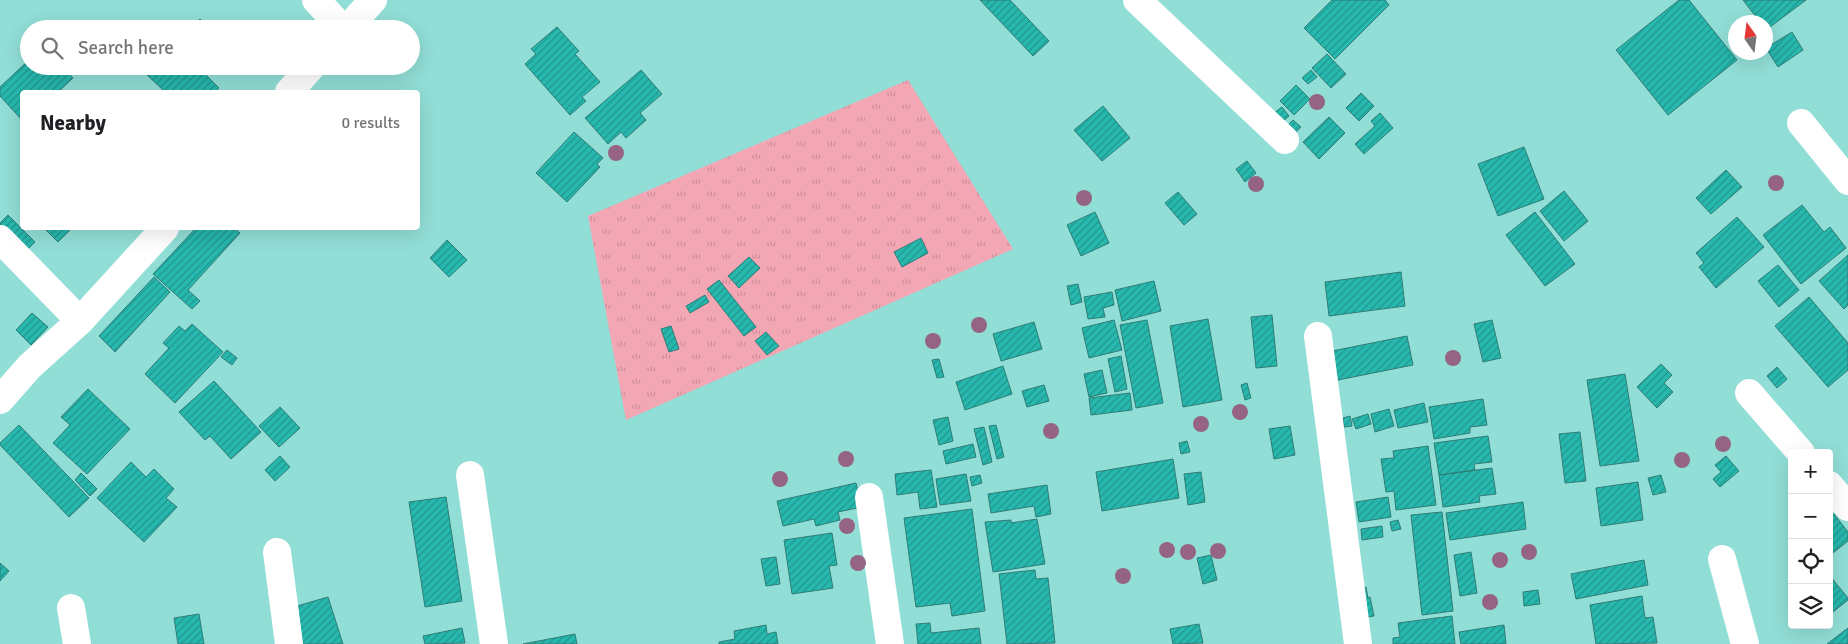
<!DOCTYPE html>
<meta charset="utf-8">
<style>
:root{--surface:#fff;--page:#f6f6f6;--text:#202124;--muted:#757577;--line:#e0e0e0}
body{margin:0;font-family:Signika,sans-serif;background:var(--page);color:var(--text)}
.controls{position:absolute;right:15px;bottom:15px;display:grid;overflow:hidden;border-radius:5px;box-shadow:0 5px 20px #0002}
.controls button{width:45px;height:45px;display:grid;place-items:center;padding:0;border:0;border-bottom:1px solid var(--line);background:var(--surface);color:var(--text);font:25px sans-serif}
.compass{position:absolute;left:1728px;top:15px;width:45px;height:45px;border-radius:50%;background:var(--surface);box-shadow:0 5px 20px #0002;rotate:346deg}
.list{margin:0;padding:0;list-style:none}
h2{display:flex;justify-content:space-between;align-items:center;height:65px;margin:0;padding:0 20px;font-size:21px}
h2 small{font-size:16px;font-weight:400;color:var(--muted)}
.icon{flex:none;width:28px;height:28px;fill:none;stroke:currentColor;stroke-width:2;stroke-linecap:round;stroke-linejoin:round}
.map{position:relative;flex:none;width:1848px;height:644px;overflow:hidden}
.search{position:absolute;background:var(--surface);box-shadow:0 5px 20px #0002;left:20px;top:20px;width:400px;height:55px;display:flex;align-items:center;gap:12px;box-sizing:border-box;padding:0 18px;border-radius:28px;color:var(--muted);font-size:19px}
.panel{position:absolute;background:var(--surface);box-shadow:0 5px 20px #0002;left:20px;top:90px;width:400px;height:140px;border-radius:5px}
.map>svg:first-child{display:block}
.grass{fill:url(#grass-tufts)}
.building{fill:url(#building-hatch);stroke:#2e7d76}
.lines{fill:none;stroke-linecap:round;stroke-linejoin:round}
.street{stroke:#fff;stroke-width:28}
.tree{fill:#956484}
</style>
<div class="map">
<svg width="1848" height="644" viewBox="0 0 1848 644">
<defs>
<pattern id="grass-tufts" width="24" height="20" patternUnits="userSpaceOnUse" patternTransform="scale(1.25)"><rect width="24" height="20" fill="#f3a6b4"/><path d="M3 7l-1-3M5 7V3M7 7l1-3M15 17l-1-3M17 17v-4M19 17l1-3" fill="none" stroke="#cf8f9b"/></pattern>
<pattern id="building-hatch" width="6" height="6" patternUnits="userSpaceOnUse" patternTransform="scale(1.25)"><rect width="6" height="6" fill="#27b8ae"/><path d="M-1 1l2-2M0 6l6-6M5 7l2-2" fill="none" stroke="#20968e"/></pattern>
</defs>
<rect width="100%" height="100%" fill="#91ded6"/>
<path class="grass" d="M908,80l105,169 -387,171 -38,-204z"/>
<path class="building" d="M980,0h30l39,41 -16,15z
M1332,0h53l4,5 -54,54 -31,-31z
M1679,0h10l48,60 -69,55 -52,-65z
M1743,0h63l-40,30v-8h-6z
M200,19l10,10h-19z
M557,27l22,24 -4,3 25,28 -18,15 4,4 -16,14 -45,-51 11,-10 -5,-5z
M1792,32l11,18 -25,17 -12,-19z
M1327,54l19,20 -15,14 -19,-20z
M29,60v6h33l11,12 -15,14h-36v28l-22,-24v-9z
M150,66h47l22,22 -4,4h-50l-21,-20z
M641,70l21,24 -22,19 6,7 -20,18 -5,-6 -13,12 -23,-26z
M1311,70l6,7 -9,7 -6,-6z
M1296,85l14,14 -16,16 -14,-14z
M1361,93l13,13 -15,15 -13,-13z
M1103,106l27,32 -28,23 -28,-31z
M1282,107l7,9 -8,7 -7,-10z
M1380,113l13,15 -29,26 -9,-10 20,-18 -4,-5z
M1329,117l16,16 -26,26 -16,-17z
M1293,120l8,7 -7,7 -7,-8z
M574,132l29,26 -6,6 3,3 -33,35 -31,-29z
M1524,147l20,52 -46,17 -20,-52z
M1247,161l9,12 -11,9 -9,-13z
M1726,170l16,17 -31,27 -15,-16z
M1564,191l24,30 -24,20 -24,-30z
M1178,192l19,22 -13,11 -19,-22z
M1802,205l22,27 6,-5 16,21 -45,36 -38,-49z
M1095,212l14,31 -28,13 -14,-31z
M1535,212l40,52 -30,22 -39,-51z
M8,215l27,27 -12,12 -23,-22v-9z
M1737,217l27,30 -48,41 -17,-21 5,-4 -8,-10z
M44,228h28l-14,14z
M196,228h38l6,5 -52,57 12,11 -8,8 -39,-35z
M921,238l7,15 -26,14 -8,-15z
M447,240l20,20 -18,17 -19,-19z
M1848,255v50l-4,4 -25,-28z
M749,257l11,11 -21,20 -11,-12z
M1778,265l21,25 -20,17 -21,-26z
M1401,272l4,34 -76,10 -4,-34z
M154,277l16,15 -55,60 -16,-16z
M719,280l37,47 -12,9 -37,-47z
M1154,281l7,30 -39,10 -7,-31z
M1078,284l4,18 -11,3 -4,-19z
M1112,292l2,13 -11,3 2,9 -17,2 -4,-22z
M705,295l4,7 -19,11 -4,-7z
M1809,297l39,46v27l-20,17 -53,-61z
M32,313l16,14 -17,18 -15,-15z
M1272,315l5,51 -21,2 -5,-51z
M1208,319l14,81 -39,7 -13,-81z
M1114,320l8,30 -33,8 -7,-30z
M1147,320l16,83 -27,5 -16,-83z
M1492,320l9,38 -18,4 -9,-38z
M1034,322l8,27 -41,12 -8,-27z
M192,324l31,28 -48,51 -30,-29 24,-26 -6,-5 16,-17 6,5z
M671,326l8,23 -10,3 -8,-23z
M766,332l13,14 -12,9 -12,-14z
M1407,336l6,29 -80,16 -6,-29z
M227,350l10,8 -5,7 -11,-8z
M1121,356l6,33 -12,3 -7,-33z
M939,359l5,18 -7,1 -5,-18z
M1661,364l11,11 -8,8 9,9 -16,16 -20,-21z
M1003,366l9,28 -47,16 -9,-28z
M1777,367l10,12 -10,9 -10,-12z
M1102,370l5,23 -18,4 -5,-23z
M1625,374l14,87 -39,5 -13,-86z
M214,381l47,51 -30,27 -21,-23 -5,4 -26,-28z
M1247,383l4,15 -6,2 -4,-15z
M1044,385l5,16 -22,6 -5,-16z
M88,389l42,40 -43,45 -34,-31 17,-18 -9,-8z
M1130,393l2,17 -41,5 -2,-17z
M1483,399l4,26 -17,2v6l-36,6 -5,-32z
M1424,403l4,19 -30,6 -4,-18z
M280,407l20,21 -21,19 -20,-21z
M1389,409l5,17 -19,6 -4,-18z
M1368,414l3,10 -15,5 -4,-10z
M1350,416l2,10 -8,1 -1,-9z
M948,417l5,24 -14,4 -6,-25z
M19,425l70,73 -20,19 -69,-72v-2z
M996,425l8,32 -7,2 -8,-33z
M1290,426l5,29 -21,4 -5,-30z
M984,427l8,35 -9,3 -9,-36z
M1580,432l6,49 -21,2 -6,-49z
M1488,436l4,26 -18,2 1,6 -36,5 -5,-32z
M1187,441l3,11 -9,2 -2,-11z
M973,444l3,13 -30,7 -3,-13z
M1428,446l8,59 -40,5 -2,-19 -8,1 -5,-33 13,-1 -1,-7z
M280,456l10,11 -15,14 -10,-11z
M1726,456l13,15 -19,16 -7,-8 8,-7 -6,-7z
M1173,459l6,39 -77,13 -6,-39z
M131,462l15,15 8,-8 20,20 -8,9 11,9 -33,35 -47,-44z
M1492,468l4,26 -17,2 1,6 -37,5 -4,-32z
M931,470l6,37 -17,2 -2,-17 -21,3 -2,-21z
M1201,472l4,30 -17,3 -4,-31z
M81,473l16,16 -7,7 -15,-16z
M966,474l5,27 -31,4 -4,-26z
M980,475l2,8 -10,3 -2,-9z
M1661,475l5,17 -13,3 -5,-17z
M1638,482l5,38 -42,6 -5,-38z
M856,483l6,24 -24,5 2,8 -24,6 -2,-7 -31,7 -6,-25z
M1047,485l4,29 -15,3 -2,-11 -43,7 -3,-19z
M446,497l16,104 -37,6 -16,-105z
M1388,497l3,20 -32,5 -3,-20z
M1523,502l3,27 -76,11 -4,-27z
M972,509l13,102 -33,5 -2,-13 -34,4 -12,-89z
M1442,512l11,99 -31,4 -11,-100z
M1834,514l14,18v9l-19,15v-38z
M1037,519l8,45 -52,8 -8,-50 26,-2v3z
M1398,520l3,9 -9,2 -2,-9z
M1382,526l1,11 -21,3 -1,-11z
M832,533l5,32 -8,1 4,22 -41,6 -8,-54z
M1471,552l6,41 -17,3 -6,-41z
M1211,555l6,25 -14,4 -6,-26z
M776,557l4,27 -14,2 -5,-27z
M1644,560l4,25 -72,14 -5,-25z
M0,563l9,8 -9,10z
M1035,570l1,9 12,-1 7,65 -48,1 -8,-70z
M1829,575l19,23v2l-19,15z
M1366,587l2,11 2,-1 4,19 -12,2 -5,-29z
M1538,590l2,14 -16,2 -1,-14z
M1642,596l3,22 8,-1 4,26 -61,1 -6,-39z
M328,597l15,47h-46l-10,-35z
M199,614l5,30h-26l-4,-26z
M1452,616l3,28h-62v-6l7,-1 -2,-14z
M930,623l1,10 48,-5 2,16h-63l-2,-20z
M1199,624l4,19 -30,1 -3,-15z
M766,625l1,9 9,-2 2,12h-59v-2l16,-3 -1,-8z
M1504,625l2,19h-45l-2,-12z
M462,628l3,15 -40,1 -2,-8z
M1848,628v16h-21z
M575,634l2,10h-54z"/>
<g class="lines">
<path class="street" d="M316,0l27,29
M1137,0l148,140
M347,29l26,-29
M289,92l23,-26
M1801,123l47,58
M0,239l80,82
M1318,336l40,308
M1749,393l52,60
M0,400l30,-34 50,-45 85,-93
M470,475l24,169
M1829,485l19,22
M869,497l21,147
M277,552l12,92
M1722,559l23,85
M71,608l6,36"/>
</g>
<g class="tree">
<circle cx="1317" cy="102" r="8"/>
<circle cx="616" cy="153" r="8"/>
<circle cx="1776" cy="183" r="8"/>
<circle cx="1256" cy="184" r="8"/>
<circle cx="1084" cy="198" r="8"/>
<circle cx="979" cy="325" r="8"/>
<circle cx="933" cy="341" r="8"/>
<circle cx="1453" cy="358" r="8"/>
<circle cx="1240" cy="412" r="8"/>
<circle cx="1201" cy="424" r="8"/>
<circle cx="1051" cy="431" r="8"/>
<circle cx="1723" cy="444" r="8"/>
<circle cx="846" cy="459" r="8"/>
<circle cx="1682" cy="460" r="8"/>
<circle cx="780" cy="479" r="8"/>
<circle cx="847" cy="526" r="8"/>
<circle cx="1167" cy="550" r="8"/>
<circle cx="1218" cy="551" r="8"/>
<circle cx="1188" cy="552" r="8"/>
<circle cx="1529" cy="552" r="8"/>
<circle cx="1500" cy="560" r="8"/>
<circle cx="858" cy="563" r="8"/>
<circle cx="1123" cy="576" r="8"/>
<circle cx="1490" cy="602" r="8"/>
</g>
</svg>
<div class="controls">
<button>+</button>
<button>−</button>
<button><svg class="icon" aria-label="locate" viewBox="0 0 24 24"><circle cx="12" cy="12" r="6"/><path d="M12 2v4M12 18v4M2 12h4M18 12h4"/></svg></button>
<button><svg class="icon" aria-label="layers" viewBox="0 0 24 24"><path d="M12 4l9 5-9 5-9-5zM3 14l9 5 9-5"/></svg></button>
</div>
<svg class="compass" viewBox="-18 -18 36 36"><path d="M0-13l5 13h-10z" fill="#e53935"/><path d="M0 13l5-13h-10z" fill="#757577"/></svg>
<div class="search"><svg class="icon" aria-label="search" viewBox="0 0 24 24"><circle cx="10" cy="10" r="6"/><path d="M15 15l6 6"/></svg>Search here</div>
<section class="panel">
<h2>Nearby<small>0 results</small></h2>
<ul class="list">
</ul>
</section>
</div>
